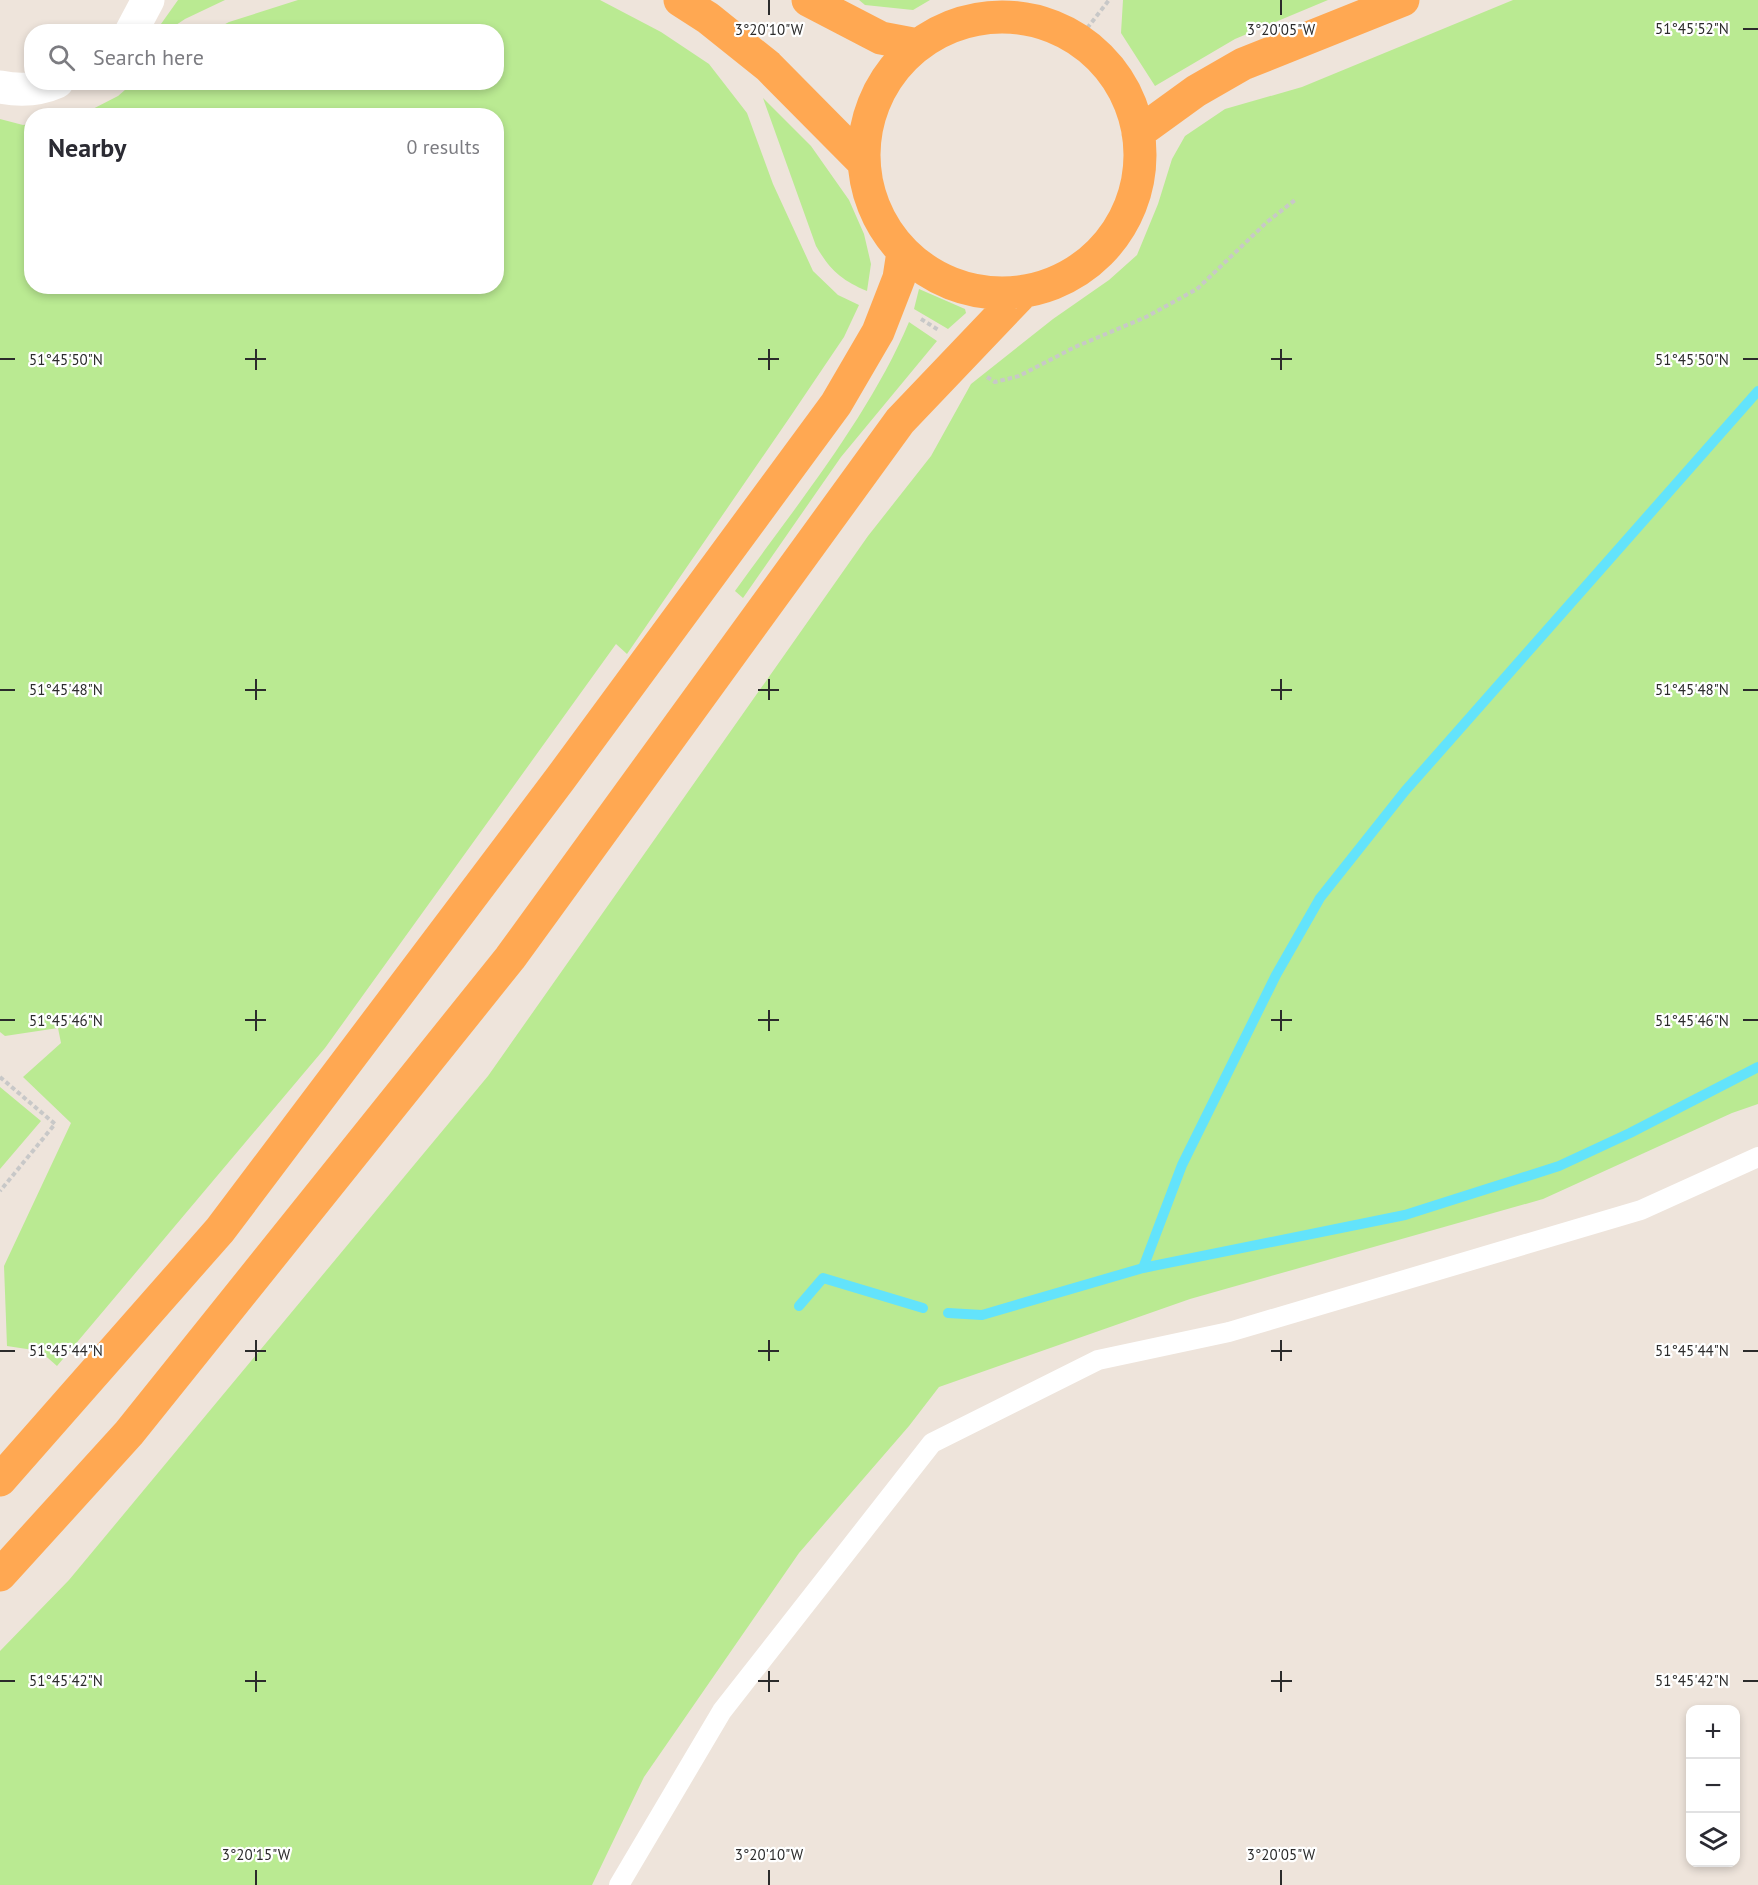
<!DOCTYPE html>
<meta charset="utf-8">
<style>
:root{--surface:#fff;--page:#f7f7f7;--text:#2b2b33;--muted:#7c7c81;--line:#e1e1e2}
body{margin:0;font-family:"PT Sans",sans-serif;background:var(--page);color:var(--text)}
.controls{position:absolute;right:18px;bottom:18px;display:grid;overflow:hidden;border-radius:12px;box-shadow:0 3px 9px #0003}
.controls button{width:54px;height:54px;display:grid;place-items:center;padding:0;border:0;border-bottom:2px solid var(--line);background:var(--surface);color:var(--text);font:30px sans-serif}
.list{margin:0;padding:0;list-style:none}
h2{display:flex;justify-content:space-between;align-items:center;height:78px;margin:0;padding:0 24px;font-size:26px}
h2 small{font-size:20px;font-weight:400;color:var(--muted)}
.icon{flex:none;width:33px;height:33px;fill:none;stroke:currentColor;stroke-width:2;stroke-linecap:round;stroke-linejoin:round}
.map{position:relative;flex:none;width:1758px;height:1885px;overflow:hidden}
.search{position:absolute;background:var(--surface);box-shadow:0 3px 9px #0003;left:24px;top:24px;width:480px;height:66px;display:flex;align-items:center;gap:15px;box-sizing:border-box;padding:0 21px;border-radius:24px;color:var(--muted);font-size:22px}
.panel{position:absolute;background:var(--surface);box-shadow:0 3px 9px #0003;left:24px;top:108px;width:480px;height:186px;border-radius:24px}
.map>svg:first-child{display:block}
.green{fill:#baea92}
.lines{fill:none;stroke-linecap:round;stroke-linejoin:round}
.stream{stroke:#63e3fb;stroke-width:10}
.path{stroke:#c8c8c8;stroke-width:4;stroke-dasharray:4.5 3;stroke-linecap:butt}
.service{stroke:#fff;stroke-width:20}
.tertiary{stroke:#fff;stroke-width:33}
.trunk{stroke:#ffa852;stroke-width:33}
.ticks{fill:none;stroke:#2b2b2b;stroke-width:2}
.ticks-label{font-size:15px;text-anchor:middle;fill:#2b2b2b;stroke:#fff;stroke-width:4.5;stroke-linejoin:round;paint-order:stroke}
</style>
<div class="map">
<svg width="1758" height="1885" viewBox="0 0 1758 1885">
<rect width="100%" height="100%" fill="#eee4db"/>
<path class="green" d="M178,0h47l-40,19 -18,12h-11z
M298,0h302l61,32 48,32 38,49 26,71 40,87 25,24 21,10 -15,32 -54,80 -163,237 -11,-10 -291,404 -268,318 -17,-15 -33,-5 -3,-80 67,-143 -48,-46 38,-34 -3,-15 -53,8 -5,-4v-913l23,6 8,-1 1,162h464v-170l-415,-1 37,-19 15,-13 363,-1v-50l-284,-1 17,-9z
M859,0h71l-17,10 -48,-5z
M1123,0h205l-93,39 -80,47 -34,-53z
M1513,0h245v1104l-26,9 -189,86 -353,100 -251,88 -30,39 -110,127 -155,224 -52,108h-592v-234l69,-71 419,-504 380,-540 63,-80 40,-72 82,-65 56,-39 28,-25 21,-51 14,-45 13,-23 40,-27 77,-22z
M763,98l48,48 38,54 15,34 7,30 -4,27c-26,-11 -37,-21 -51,-45z
M919,289l46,20 1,4 -18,16 -34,-20z
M909,322l28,19 -96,116 -98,141 -8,-7c60,-84 134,-174 174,-269z
M0,1087l41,34 -41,48z"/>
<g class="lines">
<path class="stream" d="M1143,1268l39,-103 94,-190 44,-77 85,-107 353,-400
M799,1306l24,-28 100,30
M948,1313l34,2 161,-47 262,-53 154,-49 71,-33 128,-66"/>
<path class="path" d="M1078,40l31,-40
M921,319l19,12
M987,377l8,5 24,-6 56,-29 71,-30 51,-28 70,-67 28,-22
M0,1077l55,47 -55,67"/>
<path class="service" d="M619,1885l103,-174 210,-268 166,-83 131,-28 412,-122 117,-53"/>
<path class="tertiary" d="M131,32l17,-32
M0,87c20,4 39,3 57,-5"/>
<path class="trunk" d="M680,0l28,18 60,48 95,96
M808,0l73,38 37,7
M864 155a138 138 0 1 1 276 0a138 138 0 1 1-276 0Z
M1138,133l58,-42 47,-27 160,-64
M0,1480l220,-250 340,-451 276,-375 42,-72 21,-54 4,-26
M0,1575l129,-142 381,-475 390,-537 124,-130"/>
</g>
<path class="ticks" d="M769,0v15M1281,0v15M1743,29h15M256,349v21M769,349v21M1281,349v21M0,359h15M245,359h21M758,359h21M1271,359h21M1743,359h15M256,679v21M769,679v21M1281,679v21M0,690h15M245,690h21M758,690h21M1271,690h21M1743,690h15M256,1010v21M769,1010v21M1281,1010v21M0,1020h15M245,1020h21M758,1020h21M1271,1020h21M1743,1020h15M256,1340v21M769,1340v21M1281,1340v21M0,1351h15M245,1351h21M758,1351h21M1271,1351h21M1743,1351h15M256,1671v21M769,1671v21M1281,1671v21M0,1681h15M245,1681h21M758,1681h21M1271,1681h21M1743,1681h15M256,1870v15M769,1870v15M1281,1870v15"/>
<g class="ticks-label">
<text x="1692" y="34">51°45'52"N</text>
<text x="769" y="35">3°20'10"W</text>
<text x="1281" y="35">3°20'05"W</text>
<text x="66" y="365">51°45'50"N</text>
<text x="1692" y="365">51°45'50"N</text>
<text x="66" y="695">51°45'48"N</text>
<text x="1692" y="695">51°45'48"N</text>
<text x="66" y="1026">51°45'46"N</text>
<text x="1692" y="1026">51°45'46"N</text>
<text x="66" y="1356">51°45'44"N</text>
<text x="1692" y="1356">51°45'44"N</text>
<text x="66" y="1686">51°45'42"N</text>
<text x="1692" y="1686">51°45'42"N</text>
<text x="256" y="1860">3°20'15"W</text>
<text x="769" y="1860">3°20'10"W</text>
<text x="1281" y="1860">3°20'05"W</text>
</g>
</svg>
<div class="controls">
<button>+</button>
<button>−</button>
<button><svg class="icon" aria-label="layers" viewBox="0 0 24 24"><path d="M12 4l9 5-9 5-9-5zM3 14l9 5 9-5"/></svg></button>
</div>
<div class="search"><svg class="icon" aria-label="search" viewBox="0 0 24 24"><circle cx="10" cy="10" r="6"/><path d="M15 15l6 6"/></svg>Search here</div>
<section class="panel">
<h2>Nearby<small>0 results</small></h2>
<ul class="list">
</ul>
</section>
</div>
